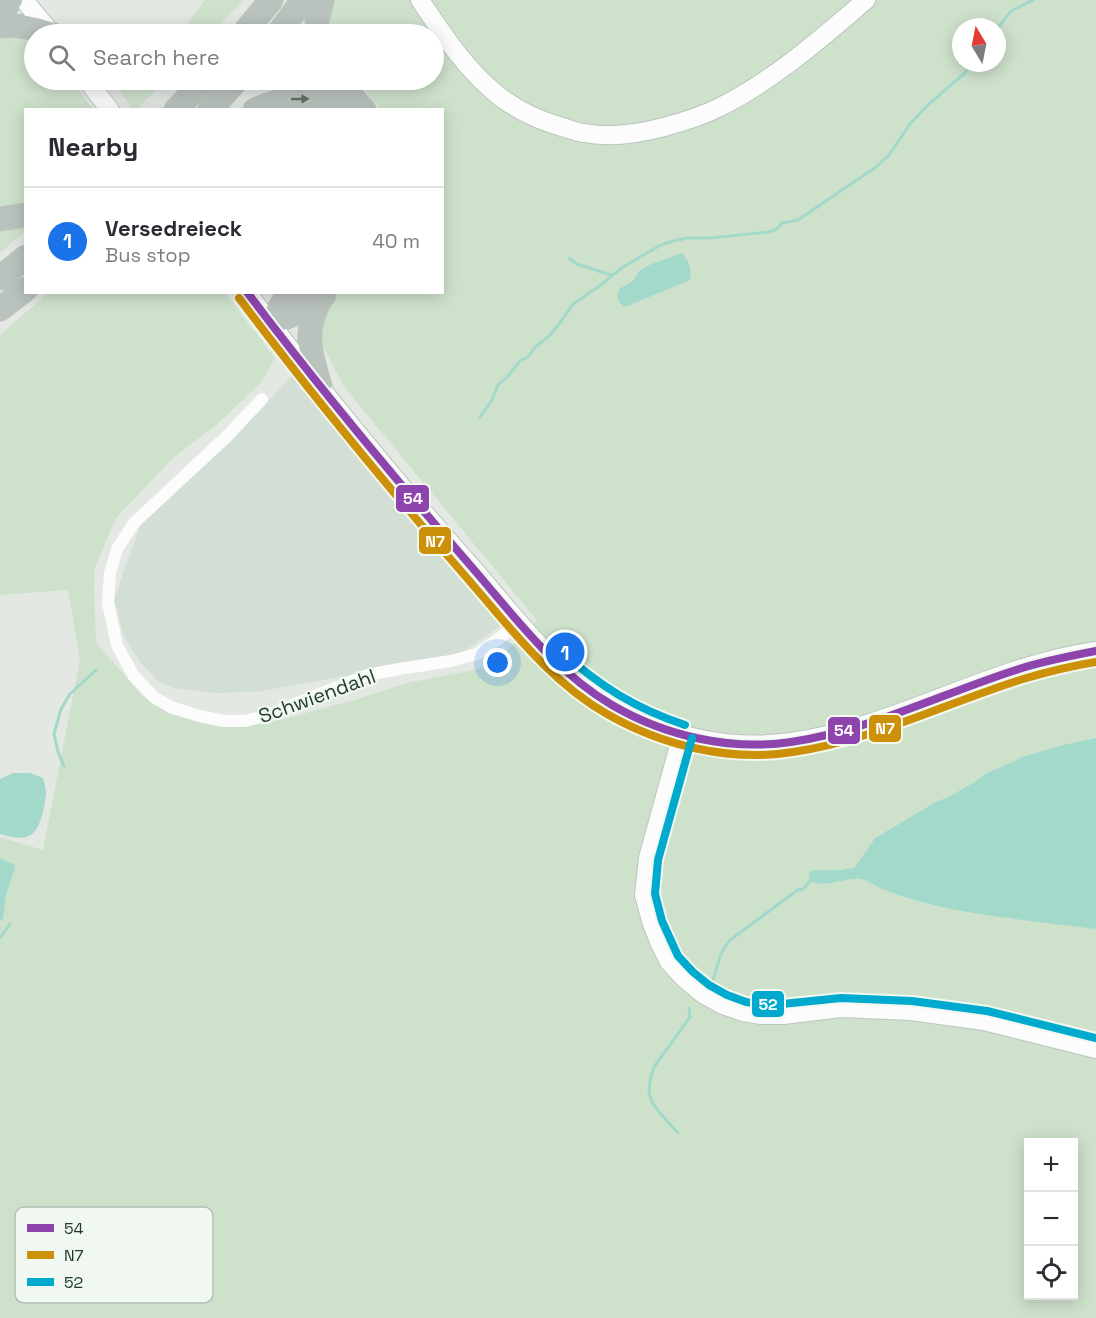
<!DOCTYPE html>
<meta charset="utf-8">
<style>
:root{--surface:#fff;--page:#f2f2f3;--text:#2b2b33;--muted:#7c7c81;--line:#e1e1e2;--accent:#1a73e8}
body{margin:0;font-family:"Space Grotesk",sans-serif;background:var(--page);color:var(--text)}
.controls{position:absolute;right:18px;bottom:18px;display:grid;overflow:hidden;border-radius:0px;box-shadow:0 3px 15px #0003}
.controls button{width:54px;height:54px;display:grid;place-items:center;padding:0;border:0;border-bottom:2px solid var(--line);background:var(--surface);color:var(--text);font:30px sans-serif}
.compass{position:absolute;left:952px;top:18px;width:54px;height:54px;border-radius:50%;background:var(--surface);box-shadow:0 3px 15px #0003;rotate:350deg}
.you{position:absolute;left:498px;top:663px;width:21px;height:21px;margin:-15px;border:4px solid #fff;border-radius:50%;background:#1a73e8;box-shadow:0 0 0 9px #1a73e833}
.badge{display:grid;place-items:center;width:39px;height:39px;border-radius:50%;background:var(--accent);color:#fff;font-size:20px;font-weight:700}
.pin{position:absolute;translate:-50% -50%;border:3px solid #fff;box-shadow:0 2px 6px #0006}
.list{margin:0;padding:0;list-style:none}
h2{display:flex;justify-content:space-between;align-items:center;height:78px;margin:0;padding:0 24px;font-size:26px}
h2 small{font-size:20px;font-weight:400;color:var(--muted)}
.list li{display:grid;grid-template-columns:39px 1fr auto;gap:18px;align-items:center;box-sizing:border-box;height:108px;padding:0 24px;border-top:2px solid var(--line)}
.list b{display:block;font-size:22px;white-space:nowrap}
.list p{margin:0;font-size:20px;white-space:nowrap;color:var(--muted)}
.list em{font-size:20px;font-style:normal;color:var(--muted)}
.icon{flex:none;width:33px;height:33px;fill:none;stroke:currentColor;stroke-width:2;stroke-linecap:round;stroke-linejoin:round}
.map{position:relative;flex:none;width:1096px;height:1318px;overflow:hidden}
.search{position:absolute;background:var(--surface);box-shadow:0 3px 15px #0003;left:24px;top:24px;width:420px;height:66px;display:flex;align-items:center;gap:15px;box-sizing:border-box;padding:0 21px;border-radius:33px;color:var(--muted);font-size:22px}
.panel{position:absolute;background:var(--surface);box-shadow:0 3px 15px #0003;left:24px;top:108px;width:420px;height:186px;border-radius:0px}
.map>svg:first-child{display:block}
.built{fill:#d3ded5}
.green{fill:#cee2cb;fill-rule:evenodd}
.water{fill:#a2d9ca}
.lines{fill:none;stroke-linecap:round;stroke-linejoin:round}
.stream{stroke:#a2d9ca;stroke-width:3}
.secondary-casing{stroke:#bcc5be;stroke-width:20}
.motorway-casing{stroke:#bbc5be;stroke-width:25}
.minor{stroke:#fbfcfb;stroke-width:12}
.secondary{stroke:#fbfcfb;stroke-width:18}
.motorway{stroke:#bac2bd;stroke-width:22}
.bus-1-casing{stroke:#f1f8f1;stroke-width:12}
.bus-2-casing{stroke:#f1f8f1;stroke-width:12}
.bus-3-casing{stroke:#f1f8f1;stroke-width:12}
.bus-1{stroke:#8e44ad;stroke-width:8}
.bus-2{stroke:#cc9108;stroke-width:8}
.bus-3{stroke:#00a9ce;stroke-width:8}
.oneway{fill:#5e7264}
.labels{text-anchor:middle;stroke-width:4.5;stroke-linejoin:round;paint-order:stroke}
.street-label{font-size:20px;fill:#203c29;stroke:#f1f8f1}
.key{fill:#f1f8f1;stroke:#b2c0b5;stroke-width:1.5}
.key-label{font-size:16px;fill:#203c29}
.line-badge{stroke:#f1f8f1;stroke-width:2}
.badge-label{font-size:16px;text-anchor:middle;font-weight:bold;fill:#fff}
</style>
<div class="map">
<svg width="1096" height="1318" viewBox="0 0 1096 1318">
<rect width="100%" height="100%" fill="#e3e8e3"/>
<path class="built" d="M293,374l210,250 -43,30 -54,8 -55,13 -95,17 -41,1 -41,-5 -15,-6 -19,-20 -16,-26 -10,-36 11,-32 16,-44 92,-84z"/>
<path class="green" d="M205,0h39l-34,34h-30z
M332,0h764v738l-33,7 -38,11 -40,18 -11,9 -24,13 -16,7 -59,35 -21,30 -27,3 -13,12 11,1 32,-6 11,3 15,8 48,16 82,14 83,10v389h-1096v-397l3,-2 3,-24 9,-27 -1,-3 -14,-7v-21l43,13 37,-190 -12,-70 -68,5v-260l48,-42h177l50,65 -13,24 -48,45 -41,31 -57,60 -21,49 -1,22 2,54 27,30 19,23 30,19 45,10 47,-1 94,-25 49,-16 71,-14 23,-12 36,-37 -192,-232 -25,-47 8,-39 9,-9 105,-1v-182l-62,-1 -23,-29h77v-46h-100l-8,-24zM961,27h36v36h-36zM1028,1142h46v154h-46z
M14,35l20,5v40h37l22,29 -67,1 -1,121 -25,22v-214z
M136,80h30l-29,29h-4l-14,-18z"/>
<path class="water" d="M682,253c7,9 10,15 8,27l-65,27c-7,-5 -9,-9 -6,-18l14,-8 6,-10 10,-6z
M1096,738v191c-55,-7 -110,-12 -163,-24 -16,-4 -33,-9 -48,-15 -9,-3 -16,-10 -25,-11 -11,-3 -54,16 -51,-6l5,-3h25l15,-2 21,-30 59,-35 16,-7 23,-13 12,-9 40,-18 38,-11z
M13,773h17l13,5c1,4 3,9 3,14 -1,12 -4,33 -13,41 -8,8 -24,4 -33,1v-55z
M0,858l15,7v3l-9,27 -3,24 -3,2z"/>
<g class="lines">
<path class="stream" d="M997,29l14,-18 22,-11
M569,258l8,6 34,11
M480,417l12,-17 6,-15 9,-8 13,-16 8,-4 7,-10 13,-10 12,-14 13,-19 25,-17 25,-20 38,-22 12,-4 14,-3h23l58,-6 8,-2 6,-7 16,-3 78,-53 13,-12 21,-31 19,-20 37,-32 6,-9
M64,766l-6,-14 -4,-18 7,-25 9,-15 26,-24
M0,938l10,-14
M712,983c7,-18 5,-28 18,-43l69,-51 3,1 8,-9
M678,1133l-19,-21 -7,-10 -3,-10 1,-12 4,-13 36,-50 -1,-9"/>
<g class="secondary-casing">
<path id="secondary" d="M24,0l28,34
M420,0c22,33 43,66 74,92 20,17 43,28 68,35 7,2 14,5 22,6 27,5 54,1 80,-6 19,-5 38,-11 56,-20 54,-27 100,-68 146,-107
M87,80l23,30
M247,292c72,97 149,190 229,280 41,48 81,101 136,133 53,31 118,46 179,37 106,-15 199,-76 305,-91
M682,735l-34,123 -4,37 8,29 8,20 9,18 17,18 17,14 20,11 20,7 18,3h22l58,-7 70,3 73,10 112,28"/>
</g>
<g class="motorway-casing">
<path id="motorway" d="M0,14l11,-14
M0,26c19,-2 34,2 52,8
M243,34l28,-34
M278,34l25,-34
M317,34v-13l5,-21
M337,80l27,30
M176,110l28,-30
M210,110l27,-30
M255,110c30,-14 61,-16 91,0
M0,219l26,-4
M0,278l26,-21
M0,309l26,-20
M270,322c20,-4 37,-14 54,-27
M270,322l14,-21 12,-9
M320,386c-10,-34 -18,-57 2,-89"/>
</g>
<path class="minor" d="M262,399l-36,38 -92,86 -17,26 -7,24 -2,30 9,42 16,30 22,23 16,9 28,9 25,5h21l20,-5 102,-41 32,-6 52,-8 26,-7 24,-17 18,-16"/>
<use href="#secondary" class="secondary"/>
<use href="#motorway" class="motorway"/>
<g class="bus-1-casing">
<path id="bus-1" d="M247,292c73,97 150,189 229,280 41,48 81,101 136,133 53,31 118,46 179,37 80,-12 152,-49 228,-73 25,-8 51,-13 77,-18"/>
</g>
<g class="bus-2-casing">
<path id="bus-2" d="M239,298c72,96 148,188 227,279 43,49 83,104 141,137 56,32 123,48 186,38 81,-12 153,-49 230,-73 24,-7 48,-13 73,-17"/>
</g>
<g class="bus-3-casing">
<path id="bus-3" d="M559,650c41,36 75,58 126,75
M692,738l-34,122 -3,34 7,27 16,35 15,16 16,13 18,10 19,7 16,2h20l59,-6 71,3 75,10 109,27"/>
</g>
<use href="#bus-1" class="bus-1"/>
<use href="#bus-2" class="bus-2"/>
<use href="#bus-3" class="bus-3"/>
</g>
<defs><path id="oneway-solid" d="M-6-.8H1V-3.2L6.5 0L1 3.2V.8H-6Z" transform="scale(1.5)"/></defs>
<use class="oneway" href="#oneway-solid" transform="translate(300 99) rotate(-1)"/>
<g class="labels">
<g class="street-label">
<text transform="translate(317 696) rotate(-20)" y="7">Schwiendahl</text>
</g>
</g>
<rect x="15" y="1207" width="198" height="96" rx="9" class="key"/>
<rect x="27" y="1224" width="27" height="8" fill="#8e44ad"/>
<rect x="27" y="1251" width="27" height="8" fill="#cc9108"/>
<rect x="27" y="1278" width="27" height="8" fill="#00a9ce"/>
<g class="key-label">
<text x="64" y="1234">54</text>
<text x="64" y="1261">N7</text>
<text x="64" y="1288">52</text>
</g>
<g class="line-badge">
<rect x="395" y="484" width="35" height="29" rx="6" fill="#8e44ad"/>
<rect x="418" y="526" width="34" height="29" rx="6" fill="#cc9108"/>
<rect x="868" y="714" width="34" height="29" rx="6" fill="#cc9108"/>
<rect x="827" y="716" width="34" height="29" rx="6" fill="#8e44ad"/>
<rect x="751" y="990" width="34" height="28" rx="6" fill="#00a9ce"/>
</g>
<g class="badge-label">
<text x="413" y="504">54</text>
<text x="435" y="547">N7</text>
<text x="885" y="734">N7</text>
<text x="844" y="736">54</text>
<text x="768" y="1010">52</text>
</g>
</svg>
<div class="controls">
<button>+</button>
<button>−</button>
<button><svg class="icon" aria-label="locate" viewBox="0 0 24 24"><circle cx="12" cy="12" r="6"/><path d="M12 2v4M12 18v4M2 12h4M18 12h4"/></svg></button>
</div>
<svg class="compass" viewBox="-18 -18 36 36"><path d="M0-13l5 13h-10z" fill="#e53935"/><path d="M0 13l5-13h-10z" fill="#7c7c81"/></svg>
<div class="you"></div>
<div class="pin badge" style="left:565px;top:652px">1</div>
<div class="search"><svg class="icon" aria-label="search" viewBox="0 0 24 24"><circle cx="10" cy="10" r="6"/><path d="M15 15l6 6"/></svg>Search here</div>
<section class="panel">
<h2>Nearby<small></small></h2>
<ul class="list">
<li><span class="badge">1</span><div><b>Versedreieck</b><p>Bus stop</p></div><em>40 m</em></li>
</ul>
</section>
</div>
